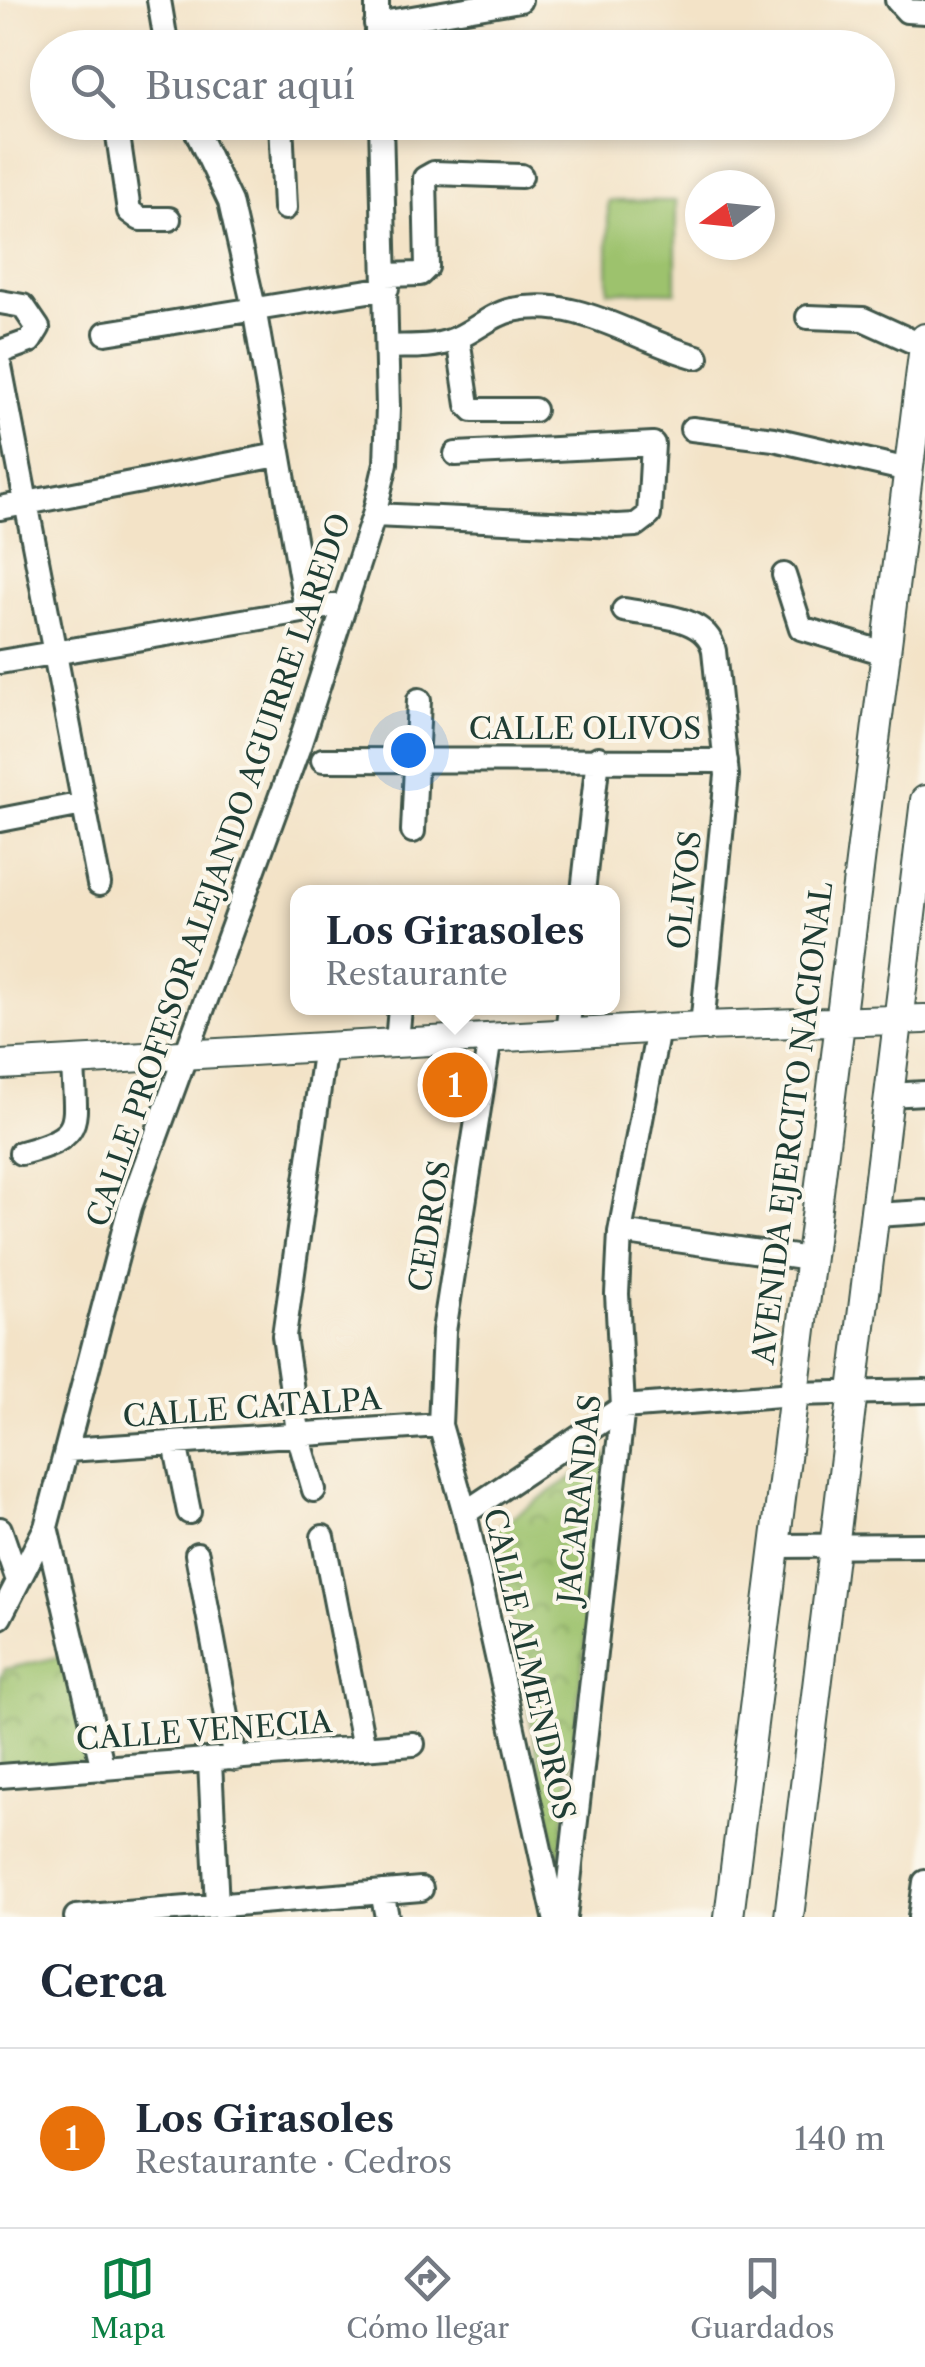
<!DOCTYPE html>
<html lang="es">
<meta charset="utf-8">
<style>
:root{--surface:#fff;--page:#f2f2f3;--text:#1f2937;--muted:#747a83;--line:#e0e1e3;--accent:#0b8043}
body{margin:0;font-family:"Libre Caslon Text",serif;background:var(--page);color:var(--text)}
.compass{position:absolute;left:685px;top:170px;width:90px;height:90px;border-radius:50%;background:var(--surface);box-shadow:0 5px 15px #0003;rotate:255deg}
.you{position:absolute;left:408px;top:750px;width:35px;height:35px;margin:-25px;border:8px solid #fff;border-radius:50%;background:#1a73e8;box-shadow:0 0 0 15px #1a73e833}
.badge{display:grid;place-items:center;width:65px;height:65px;border-radius:50%;background:var(--accent);color:#fff;font-size:32px;font-weight:700}
.pin{position:absolute;translate:-50% -50%;border:5px solid #fff;box-shadow:0 2px 10px #0006}
.popup{position:absolute;left:290px;top:885px;width:330px;height:130px;box-sizing:border-box;display:grid;place-content:center;border-radius:20px;background:var(--surface);filter:drop-shadow(0 2px 8px #0005);font-size:32px;white-space:nowrap;color:var(--muted)}
.popup b{font-size:38px;color:var(--text)}
.popup::after{content:'';position:absolute;left:50%;top:100%;margin-left:-20px;border:20px solid transparent;border-top-color:var(--surface)}
.list{margin:0;padding:0;list-style:none}
h2{display:flex;justify-content:space-between;align-items:center;height:130px;margin:0;padding:0 40px;font-size:42px}
h2 small{font-size:32px;font-weight:400;color:var(--muted)}
.list li{display:grid;grid-template-columns:65px 1fr auto;gap:30px;align-items:center;box-sizing:border-box;height:180px;padding:0 40px;border-top:2px solid var(--line)}
.list b{display:block;font-size:38px;white-space:nowrap}
.list p{margin:0;font-size:32px;white-space:nowrap;color:var(--muted)}
.list em{font-size:32px;font-style:normal;color:var(--muted)}
.icon{flex:none;width:55px;height:55px;fill:none;stroke:currentColor;stroke-width:2;stroke-linecap:round;stroke-linejoin:round}
.map{position:relative;flex:none;width:925px;height:1917px;overflow:hidden}
.search{position:absolute;background:var(--surface);box-shadow:0 5px 15px #0003;left:30px;right:30px;top:30px;height:110px;display:flex;align-items:center;gap:25px;box-sizing:border-box;padding:0 35px;border-radius:55px;color:var(--muted);font-size:38px}
.sheet{height:310px;background:var(--surface)}
nav{display:flex;justify-content:space-around;align-items:center;box-sizing:border-box;height:140px;border-top:2px solid var(--line);background:var(--surface);font-size:28px;color:var(--muted)}
nav a{display:grid;justify-items:center;gap:5px}
nav .on{color:var(--accent)}
.map>svg:first-child{display:block}
.park{fill:url(#park-crowns);stroke:#5e8050;stroke-width:2.5}
.garden{fill:#9dc26d;stroke:#5e8050;stroke-width:2.5}
.lines{fill:none;stroke-linecap:round;stroke-linejoin:round}
.minor-casing{stroke:#3f564a;stroke-width:28}
.major-casing{stroke:#3f564a;stroke-width:32}
.minor{stroke:#fff;stroke-width:22}
.major{stroke:#fff;stroke-width:28}
.labels{text-anchor:middle;stroke-width:8;stroke-linejoin:round;paint-order:stroke}
.street-label{font-size:30px;fill:#1f3d34;stroke:#fbf7ec}
</style>
<div class="map">
<svg width="925" height="1917" viewBox="0 0 925 1917">
<defs>
<pattern id="park-crowns" width="20" height="18" patternUnits="userSpaceOnUse" patternTransform="scale(2.5)"><rect width="20" height="18" fill="#9dc26d"/><path d="M2 6a3 3 0 1 1 6 0M12 15a3 3 0 1 1 6 0" fill="none" stroke="#7f9f5a"/></pattern>
</defs>
<rect width="100%" height="100%" fill="#fbf7ec"/>
<filter id="ink" filterUnits="userSpaceOnUse"><feTurbulence type="fractalNoise" baseFrequency=".01" numOctaves="2"/><feDisplacementMap in="SourceGraphic" scale="20" xChannelSelector="R" yChannelSelector="G"/><feConvolveMatrix kernelMatrix="1 2 1 2 8 2 1 2 1" color-interpolation-filters="sRGB"/></filter>
<filter id="wash" filterUnits="userSpaceOnUse"><feTurbulence type="fractalNoise" baseFrequency=".0048" numOctaves="4" result="noise"/><feDisplacementMap in="SourceGraphic" scale="40" xChannelSelector="R" yChannelSelector="G"/><feGaussianBlur stdDeviation="2.25" result="paint"/><feColorMatrix in="noise" values="0 0 0 0 0 0 0 0 0 0 0 0 0 0 0 0 0 1.4 0 .05"/><feComposite in="paint" operator="in"/></filter>
<g filter="url(#wash)">
<rect width="100%" height="100%" fill="#f3e3c7"/>
<path class="park" d="M607,1454l-48,412 -66,-336z
M67,1655l25,107 -92,6v-90l5,-9z"/>
<path class="garden" d="M608,201h68v91l-68,-1z"/>
</g>
<g filter="url(#ink)">
<g class="lines">
<g class="minor-casing">
<path id="minor" d="M159,0l8,48
M377,0v48
M897,0l10,11 18,1
M376,24l144,-24
M106,46v2
M116,122l13,89 11,8h29
M192,122l38,80 24,106 52,300
M281,122l4,86
M535,122h48
M386,275l34,-1 7,-7 -2,-89 9,-5 87,3
M0,302l23,4 15,22 -8,13 -30,11
M808,317l55,2 62,28
M106,333l281,-45
M458,338l10,67 5,5h61
M388,347c19,-1 43,1 62,-6 22,-7 39,-26 62,-31 69,-14 121,30 185,47
M0,366l99,518
M692,429l82,10 134,31
M0,508l278,-53
M374,515l243,11 19,-1 13,-10 4,-71 -197,10
M784,575l17,53 84,25
M624,610c31,6 83,5 90,41l13,124 -25,251
M0,662l344,-58
M323,760l403,1
M0,820l83,-16
M413,831l6,-131
M583,892l15,-134
M567,1033l3,-25
M490,1038l-46,293 -4,94 25,88 90,404
M397,1042l3,-34
M888,1095l37,-2
M21,1153c68,-17 53,-31 52,-93
M875,1215l50,-3
M620,1232l189,27
M175,1443l14,69
M68,1450l372,-25
M314,1490l-15,-52 -15,-102 41,-290
M465,1513l158,-106 170,-13 132,-3
M46,1527l57,242
M0,1529l18,52
M323,1537l41,211
M776,1546l149,-1
M197,1554l38,205
M0,1617l46,-90 84,-320 169,-461 75,-231 12,-52 2,-55 -7,-286
M210,1762l7,144
M0,1776l413,-32
M382,1892l5,25
M76,1917l345,-28
M565,1917l58,-510 -6,-113 3,-62 38,-203
M920,1917l5,-35"/>
</g>
<g class="major-casing">
<path id="major" d="M0,1065l702,-39 223,-7
M729,1917l196,-1579
M789,1917l136,-1117"/>
</g>
<use href="#minor" class="minor"/>
<use href="#major" class="major"/>
</g>
</g>
<g class="labels">
<g class="street-label">
<text x="585" y="739">CALLE OLIVOS</text>
<text transform="translate(219 870) rotate(-71)" y="10">CALLE PROFESOR ALEJANDO AGUIRRE LAREDO</text>
<text transform="translate(685 890) rotate(-84)" y="10">OLIVOS</text>
<text transform="translate(793 1123) rotate(-83)" y="10">AVENIDA EJERCITO NACIONAL</text>
<text transform="translate(430 1226) rotate(-81)" y="10">CEDROS</text>
<text transform="translate(252 1408) rotate(-4)" y="10">CALLE CATALPA</text>
<text transform="translate(580 1499) rotate(-84)" y="10">JACARANDAS</text>
<text transform="translate(529 1664) rotate(77)" y="10">CALLE ALMENDROS</text>
<text transform="translate(204 1731) rotate(-4)" y="10">CALLE VENECIA</text>
</g>
</g>
</svg>
<svg class="compass" viewBox="-18 -18 36 36"><path d="M0-13l5 13h-10z" fill="#e53935"/><path d="M0 13l5-13h-10z" fill="#747a83"/></svg>
<div class="you"></div>
<div class="pin badge" style="left:455px;top:1085px;background:#e8710a">1</div>
<div class="popup"><b>Los Girasoles</b>Restaurante</div>
<div class="search"><svg class="icon" aria-label="search" viewBox="0 0 24 24"><circle cx="10" cy="10" r="6"/><path d="M15 15l6 6"/></svg>Buscar aquí</div>
</div>
<section class="sheet">
<h2>Cerca<small></small></h2>
<ul class="list">
<li><span class="badge" style="background:#e8710a">1</span><div><b>Los Girasoles</b><p>Restaurante · Cedros</p></div><em>140 m</em></li>
</ul>
</section>
<nav>
<a class="on"><svg class="icon" aria-label="map" viewBox="0 0 24 24"><path d="M3 6l6-2 6 2 6-2v14l-6 2-6-2-6 2zM9 4v14M15 6v14"/></svg>Mapa</a>
<a><svg class="icon" aria-label="directions" viewBox="0 0 24 24"><path d="M12 3l9 9-9 9-9-9zM9 14v-3h6M13 9l2 2-2 2"/></svg>Cómo llegar</a>
<a><svg class="icon" aria-label="saved" viewBox="0 0 24 24"><path d="M7 4h10v16l-5-4-5 4z"/></svg>Guardados</a>
</nav>
